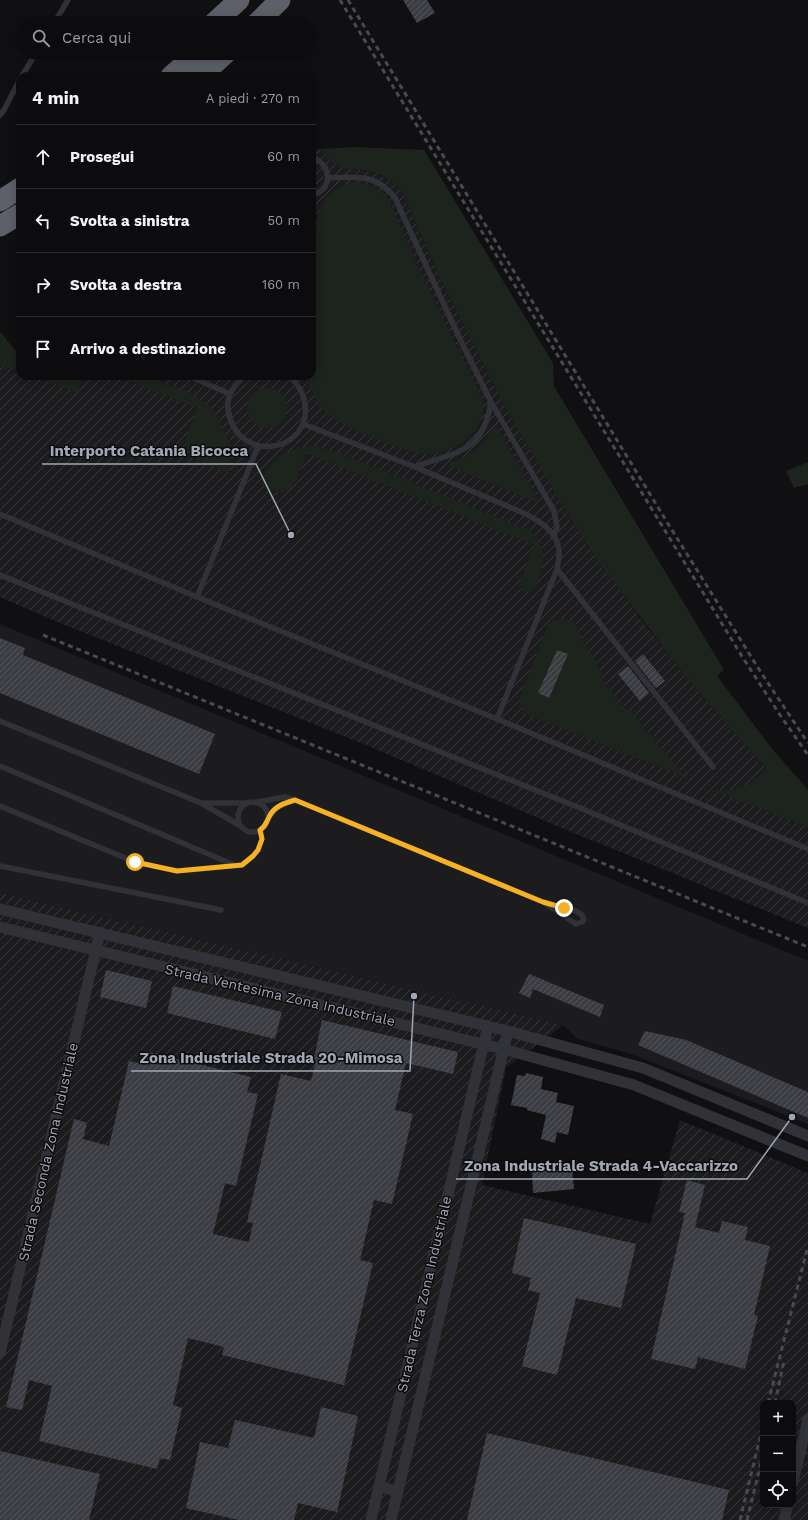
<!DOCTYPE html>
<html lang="it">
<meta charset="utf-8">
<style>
:root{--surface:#0c0c0e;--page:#151517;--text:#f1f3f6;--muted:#9a9b9e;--line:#2c2c2e}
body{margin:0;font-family:"Work Sans",sans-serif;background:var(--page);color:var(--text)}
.controls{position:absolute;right:12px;bottom:12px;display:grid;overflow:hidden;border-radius:8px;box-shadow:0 2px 10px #0003}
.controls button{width:36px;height:36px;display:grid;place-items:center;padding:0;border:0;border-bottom:1px solid var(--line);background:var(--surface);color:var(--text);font:20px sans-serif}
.stop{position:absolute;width:12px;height:12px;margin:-9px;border:3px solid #f7b223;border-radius:50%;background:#fff}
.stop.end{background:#f7b223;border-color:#fff;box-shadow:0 1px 4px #0008}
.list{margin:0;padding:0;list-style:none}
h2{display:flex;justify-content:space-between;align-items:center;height:52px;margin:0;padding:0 16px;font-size:17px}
h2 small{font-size:13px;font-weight:400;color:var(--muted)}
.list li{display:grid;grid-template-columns:26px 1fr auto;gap:12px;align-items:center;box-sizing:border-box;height:64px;padding:0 16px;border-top:1px solid var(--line)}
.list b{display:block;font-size:15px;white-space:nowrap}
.list em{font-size:13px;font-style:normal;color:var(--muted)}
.icon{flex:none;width:22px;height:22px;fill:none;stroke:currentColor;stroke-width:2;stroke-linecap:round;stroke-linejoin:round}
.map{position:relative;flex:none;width:808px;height:1520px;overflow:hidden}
.search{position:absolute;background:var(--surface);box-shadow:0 2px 10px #0003;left:16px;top:16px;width:300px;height:44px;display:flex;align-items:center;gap:10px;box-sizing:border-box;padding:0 14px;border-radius:22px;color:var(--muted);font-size:15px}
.panel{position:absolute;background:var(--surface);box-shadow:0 2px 10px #0003;left:16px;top:72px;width:300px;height:308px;border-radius:12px}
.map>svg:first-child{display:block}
.built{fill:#1c1c1f}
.industrial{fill:url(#industrial-furrows);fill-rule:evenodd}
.green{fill:#1c241d}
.building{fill:url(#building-hatch)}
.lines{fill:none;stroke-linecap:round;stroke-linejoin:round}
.service{stroke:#313237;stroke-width:5.5}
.minor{stroke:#313237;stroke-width:11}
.motorway{stroke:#5d6068;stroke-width:21}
.rail{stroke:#484a50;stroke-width:3;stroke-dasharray:5 4;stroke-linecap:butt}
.route{stroke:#f7b223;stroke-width:5}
.labels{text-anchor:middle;stroke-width:3;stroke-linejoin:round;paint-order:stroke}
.street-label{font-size:14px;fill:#a1a6b3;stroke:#0b0b0d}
.leader{fill:none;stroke:#a1a6b3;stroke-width:1.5}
.callout-dot{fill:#a1a6b3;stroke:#0b0b0d;stroke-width:1.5}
.callout-label{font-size:15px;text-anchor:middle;font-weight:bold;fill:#a1a6b3;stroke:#0b0b0d;stroke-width:3;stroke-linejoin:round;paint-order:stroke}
</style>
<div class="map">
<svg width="808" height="1520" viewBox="0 0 808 1520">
<defs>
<pattern id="industrial-furrows" width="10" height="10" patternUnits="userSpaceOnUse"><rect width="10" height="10" fill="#1c1c1f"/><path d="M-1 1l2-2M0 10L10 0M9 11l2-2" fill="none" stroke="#3a3a3d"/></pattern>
<pattern id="building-hatch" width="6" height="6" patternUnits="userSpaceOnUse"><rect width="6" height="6" fill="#3c3d42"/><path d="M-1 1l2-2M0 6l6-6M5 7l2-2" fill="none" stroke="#55565b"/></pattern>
</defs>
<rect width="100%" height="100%" fill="#101012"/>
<path class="built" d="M0,624l808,337v163l-177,-70 -53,-15 -15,-14 -563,-132z"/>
<path class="industrial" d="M322,149l7,11 8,5 9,3 31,5 16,9 8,7 37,85 68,135 133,208 36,46 41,49 50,56 42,44v116l-244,-99 -198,-84 -306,-122 -60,-26v-265l20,24v20h292v-226z
M0,893l563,132 -57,43 -24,117 168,39 30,-104 128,53v347h-808zM763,1403h30v102h-30z"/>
<path class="green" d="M352,147l72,3 129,213 1,23 170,284 -7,6 52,69 39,45v37l-97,-37c24,1 39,-2 55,-22l-50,-56 -41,-49 -76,-101 -35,-54 -58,-99 -68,-135 -37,-85c-7,-6 -15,-12 -24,-16 -15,-5 -36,-1 -48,-13 -3,-3 -5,-7 -7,-11z
M350,183c19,-1 26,3 39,17 20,46 41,92 63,138 8,15 31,54 31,69 0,13 -7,25 -18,33 -34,25 -63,10 -96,-5 -11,-5 -24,-8 -33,-15 -15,-9 -25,-27 -30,-44h6c0,-46 -1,-92 4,-138 1,-11 1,-24 6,-33 6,-12 16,-18 28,-22z
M0,332l20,24v14l-20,-4z
M36,376h48l-7,17z
M117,376h15l11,5 2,-5c17,7 49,16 62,28 8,7 12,18 17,28 8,14 10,26 5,41 -15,-6 -48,-13 -43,-36 3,-10 8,-19 11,-29z
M247 408a20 20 0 1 1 40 0a20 20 0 1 1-40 0Z
M497,427l2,3 40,71 -3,1 -87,-36 2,-3c21,-9 30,-16 42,-35z
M313,446l24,6 191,78c15,11 19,29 11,47 -1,4 -3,10 -7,13 -6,6 -11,0 -13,-6l15,-39 -228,-92c-5,12 -9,42 -28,39 -6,-1 -12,-5 -18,-7 10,-26 25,-36 53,-39z
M808,462v22l-14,4 -8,-17z
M557,619h9l8,3 10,20 14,23 3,12 21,30 9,4 49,60 7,7 -161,-64c-6,-6 -7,-11 -6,-18l26,-66 2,-6z"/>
<path class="building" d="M403,0h24l8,13 -18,10z
M0,638l25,10 -2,7 192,79 -16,40 -199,-81z
M557,650l11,4 -19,44 -11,-5z
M643,654l22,27 -9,7 -21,-27z
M628,666l21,27 -9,8 -22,-27z
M106,970l46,11 -6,27 -46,-11z
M529,974l75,31 -4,12 -67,-28 -3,9 -11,-5z
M173,986l109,26 -7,27 -108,-26z
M322,1020l136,32 -5,22 -47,-11 -11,47 18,4 -21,90 -18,-4 -14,60 13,3 -29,122 -122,-30 2,-8 -36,-9 -15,67 9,3 -12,52 -10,-2 -3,11 -118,-28 13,-55 -23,-6 -7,30 -16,-3 68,-288 13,4 -4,16 26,7 20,-85 13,3 3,-13 106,26 -4,15 11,2 -22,92 -11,-3 -12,51 36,8 4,-19 -6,-1 34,-148 30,7 5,-21 -2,-1z
M645,1031l41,9 122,52v26l-170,-73z
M526,1073l17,4 -2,12 17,4 -2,9 18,4 -6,29 -11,-3 -2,11 -14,-4 5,-24 -19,-5v-2l-16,-3 6,-30 8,1z
M572,1168l2,21 -41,4 -1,-21z
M687,1180l18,5 -10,42 24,6 3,-12 26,6 -3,13 25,6 -16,69 4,1 -13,53 -47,-12 -3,12 -44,-10 34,-146 -6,-1z
M524,1218l112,26 -15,64 -45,-10 -19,77 -35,-9 18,-73 -12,-3 3,-12 -19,-5z
M321,1407l37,9 -21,96 -39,-9 -4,17h-55l-53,-12 14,-66 28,6 7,-28 79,18z
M487,1433l242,57 -7,30h-255z
M0,1451l100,23 -11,46h-89z"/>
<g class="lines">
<path class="service" d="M54,23l14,-23
M22,76l14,-23
M0,115l4,-5 16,-31
M312,157c20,8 22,32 0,38
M328,178c29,-1 48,-5 67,20l64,139 32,65 63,109 3,16 -3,9
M189,376l41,18
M245,376c-10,7 -19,21 -17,33 8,57 84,44 77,-5 -1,-12 -7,-20 -16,-28
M303,424l112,43 111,47c15,8 31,18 33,36 1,6 -1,13 -2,19l-60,150
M415,467c41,-16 68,-13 76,-65
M0,514l197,83 300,122 311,130
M557,569l156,198
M0,575l580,233 228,95
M197,597l61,-151
M0,721l201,82 40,23
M0,766l232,98
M238 817a15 15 0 1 1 30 0a15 15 0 1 1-30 0Z
M257,802l28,-5 10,3 248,102 33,9 6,4 2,4 -2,3 -6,2 -33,-22
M201,803h46
M0,806l135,56 42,9 65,-6 11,-9 5,-6 4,-11 -2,-9
M268,818c8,-11 15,-14 27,-18
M0,866l221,44"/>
<path class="minor" d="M0,909l508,122 135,37 165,68
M0,927l503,122 131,36 174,71
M0,1353l100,-421
M793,1482l15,-63
M379,1486l19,6
M371,1520l117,-494
M391,1520l117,-489
M784,1520l4,-15"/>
<path class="motorway" d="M214,23l25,-23
M257,23l23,-23
M171,76l26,-23
M201,76l25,-23
M0,201l20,-13
M0,226l20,-12"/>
<path class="rail" d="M340,0l403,658 37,57 28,40
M348,0l319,522 93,149 48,72
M43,635l765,312
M768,1403l40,-157
M775,1403l9,-42
M740,1520l23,-95
M747,1520l16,-65"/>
</g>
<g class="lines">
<path class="route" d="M135,862l42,9 65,-6 11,-9 5,-6 4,-11 -2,-9c6,-4 6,-7 9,-13 5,-11 16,-14 26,-17l248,102 21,6"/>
</g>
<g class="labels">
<g class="street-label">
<text transform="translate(280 995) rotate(13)" y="5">Strada Ventesima Zona Industriale</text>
<text transform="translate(48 1152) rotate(-77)" y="5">Strada Seconda Zona Industriale</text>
<text transform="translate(424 1294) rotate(-77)" y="5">Strada Terza Zona Industriale</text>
</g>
</g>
<path class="leader" d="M291 535L256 464H42M414 996L410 1071H131M792 1117L747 1179H456"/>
<g class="callout-dot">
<circle cx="291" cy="535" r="4"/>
<circle cx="414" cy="996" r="4"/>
<circle cx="792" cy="1117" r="4"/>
</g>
<g class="callout-label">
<text x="149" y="456">Interporto Catania Bicocca</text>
<text x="271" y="1063">Zona Industriale Strada 20-Mimosa</text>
<text x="601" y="1171">Zona Industriale Strada 4-Vaccarizzo</text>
</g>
</svg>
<div class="controls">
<button>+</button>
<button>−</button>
<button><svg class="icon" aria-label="locate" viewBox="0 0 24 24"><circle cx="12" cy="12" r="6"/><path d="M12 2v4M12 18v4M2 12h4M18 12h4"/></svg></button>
</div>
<div class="stop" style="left:135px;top:862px"></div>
<div class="stop end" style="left:564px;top:908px"></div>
<div class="search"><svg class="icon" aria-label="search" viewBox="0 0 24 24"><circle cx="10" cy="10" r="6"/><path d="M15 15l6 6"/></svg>Cerca qui</div>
<section class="panel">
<h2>4 min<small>A piedi · 270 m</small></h2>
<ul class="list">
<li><svg class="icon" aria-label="ahead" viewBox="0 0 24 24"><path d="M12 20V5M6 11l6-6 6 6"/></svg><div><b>Prosegui</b></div><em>60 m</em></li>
<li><svg class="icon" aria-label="left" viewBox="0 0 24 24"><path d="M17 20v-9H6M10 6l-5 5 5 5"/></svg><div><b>Svolta a sinistra</b></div><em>50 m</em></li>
<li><svg class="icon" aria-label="right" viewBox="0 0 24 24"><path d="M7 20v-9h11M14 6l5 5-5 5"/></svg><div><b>Svolta a destra</b></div><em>160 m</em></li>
<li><svg class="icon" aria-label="arrive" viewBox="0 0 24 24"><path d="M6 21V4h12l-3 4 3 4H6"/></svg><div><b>Arrivo a destinazione</b></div></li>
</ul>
</section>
</div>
